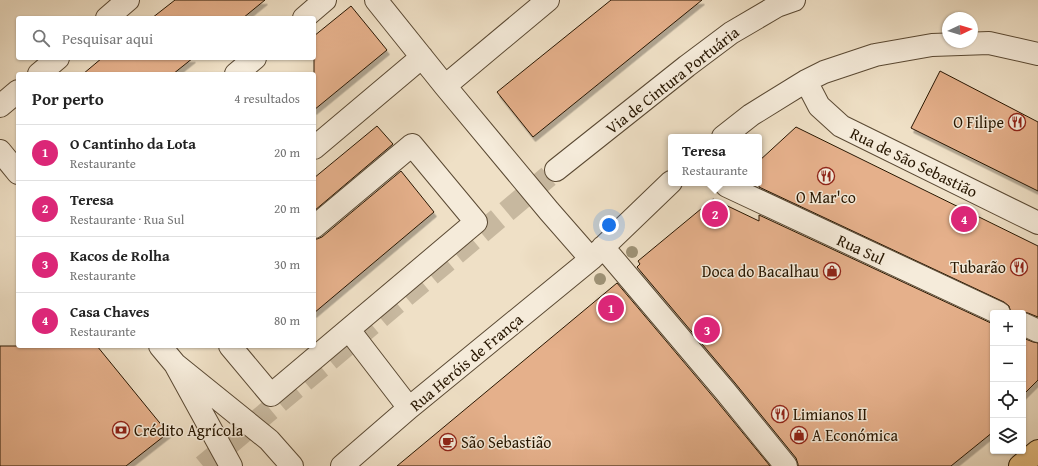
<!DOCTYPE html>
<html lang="pt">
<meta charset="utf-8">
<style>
:root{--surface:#fff;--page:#f2f2f2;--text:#222;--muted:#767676;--line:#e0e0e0;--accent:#db2777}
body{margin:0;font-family:"Gentium Book Plus",serif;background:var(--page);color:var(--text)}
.controls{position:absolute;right:12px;bottom:12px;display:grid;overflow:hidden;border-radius:4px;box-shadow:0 1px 3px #0004}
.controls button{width:36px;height:36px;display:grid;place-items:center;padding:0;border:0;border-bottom:1px solid var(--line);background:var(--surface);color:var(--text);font:20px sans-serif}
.compass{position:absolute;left:942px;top:12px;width:36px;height:36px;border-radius:50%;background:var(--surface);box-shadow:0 1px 3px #0004;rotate:86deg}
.you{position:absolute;left:609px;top:225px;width:14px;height:14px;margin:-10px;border:3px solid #fff;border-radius:50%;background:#1a73e8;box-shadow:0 0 0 6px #1a73e833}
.badge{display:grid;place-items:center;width:26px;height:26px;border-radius:50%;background:var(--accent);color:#fff;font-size:13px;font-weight:700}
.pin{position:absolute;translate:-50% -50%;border:2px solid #fff;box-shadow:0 1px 4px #0006}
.popup{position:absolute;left:668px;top:134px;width:94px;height:52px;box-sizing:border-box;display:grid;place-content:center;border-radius:4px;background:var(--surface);filter:drop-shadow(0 1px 3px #0005);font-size:13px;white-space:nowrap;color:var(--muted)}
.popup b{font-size:15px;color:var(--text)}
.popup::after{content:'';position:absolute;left:50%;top:100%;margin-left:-8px;border:8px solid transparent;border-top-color:var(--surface)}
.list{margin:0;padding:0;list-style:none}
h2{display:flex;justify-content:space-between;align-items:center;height:52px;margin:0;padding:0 16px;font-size:17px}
h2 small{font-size:13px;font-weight:400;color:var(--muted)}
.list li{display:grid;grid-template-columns:26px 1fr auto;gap:12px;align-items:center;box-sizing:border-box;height:56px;padding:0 16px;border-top:1px solid var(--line)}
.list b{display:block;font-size:15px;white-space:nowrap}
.list p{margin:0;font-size:13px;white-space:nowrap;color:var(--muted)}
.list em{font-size:13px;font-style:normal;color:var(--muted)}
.icon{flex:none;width:22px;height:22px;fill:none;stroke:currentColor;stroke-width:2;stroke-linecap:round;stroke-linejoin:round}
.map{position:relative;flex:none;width:1038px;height:466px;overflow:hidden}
.search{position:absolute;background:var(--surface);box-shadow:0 1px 3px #0004;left:16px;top:16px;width:300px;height:44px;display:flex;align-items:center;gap:10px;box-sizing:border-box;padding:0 14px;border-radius:4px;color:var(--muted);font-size:15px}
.panel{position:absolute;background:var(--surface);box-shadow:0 1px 3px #0004;left:16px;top:72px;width:300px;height:276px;border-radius:4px}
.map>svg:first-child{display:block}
.building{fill:#e5b08b;stroke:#281702;filter:url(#shadow)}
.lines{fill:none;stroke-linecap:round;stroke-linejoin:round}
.minor-tunnel{stroke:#c7b89f;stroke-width:22;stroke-dasharray:22 11;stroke-linecap:butt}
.minor-casing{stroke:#5a4933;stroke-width:24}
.major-casing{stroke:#281702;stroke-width:24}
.minor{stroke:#f5ebda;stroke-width:22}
.major{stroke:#e8c083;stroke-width:22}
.tree{fill:#9e9276}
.labels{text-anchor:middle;stroke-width:3;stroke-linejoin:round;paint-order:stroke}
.street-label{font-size:16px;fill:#281702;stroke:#f5ebda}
.poi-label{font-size:16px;fill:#281702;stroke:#f5ebda;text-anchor:start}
</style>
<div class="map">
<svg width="1038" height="466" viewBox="0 0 1038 466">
<defs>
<filter id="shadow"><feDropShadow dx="2.5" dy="4.5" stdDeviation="0" flood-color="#0004"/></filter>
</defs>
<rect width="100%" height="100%" fill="#efe0c6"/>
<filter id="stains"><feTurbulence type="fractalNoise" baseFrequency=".005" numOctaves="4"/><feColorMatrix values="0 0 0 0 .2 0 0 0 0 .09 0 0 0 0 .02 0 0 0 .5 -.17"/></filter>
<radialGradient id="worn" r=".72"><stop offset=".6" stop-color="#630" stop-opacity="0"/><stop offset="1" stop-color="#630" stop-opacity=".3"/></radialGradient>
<path class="building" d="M175,0h90l-22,18h-91z
M611,0h91l-169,137 -36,-45z
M351,6l36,44 -73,60v-74z
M102,58h91l-20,16h-90z
M940,71l98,51v69l-127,-63z
M377,126l16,18 -79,67v-33z
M796,127l242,119v71l-10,-4 -6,-1 -4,1h-7l-2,-7 -5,-4 -245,-115v-26z
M401,171l33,41 -120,101v-74h3l5,-2z
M713,199l46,22v-6l234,109v108l-42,34h-153v-2l-2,-6 -61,-75 -98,-116 3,-3 -2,-3z
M617,283l98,116 55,67h-373z
M1023,338l10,4 5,1v37l-15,15z
M0,346h97l71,87 -42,33h-126z"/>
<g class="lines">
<path class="minor-tunnel" d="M203,466l353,-296"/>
<g class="minor-casing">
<path id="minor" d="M376,0l69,86 104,125 42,48
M107,18l21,-18
M304,18l21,-18
M39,74l19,-16
M236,74l19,-16
M806,81l13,25 22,20 197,97
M445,86l103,-86
M0,106l18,-15
M723,137l28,-22 55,-34 18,-9 51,-17 57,-10 57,-2 49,11
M314,148l108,-91
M0,151l18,22
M556,170l131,-104 44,-33 46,-27 17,-6
M724,183l3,3 272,127
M603,247l122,144 61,75
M1023,324l15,7
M349,330l60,78
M160,346l15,18 56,102
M230,346l41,49 205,-173 -64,-77 -98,82
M175,364l94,76 23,26
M342,466l67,-58 182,-149 80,-77"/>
</g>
<g class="major-casing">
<path id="major" d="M1020,466l18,-15"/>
</g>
<use href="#minor" class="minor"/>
<use href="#major" class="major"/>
</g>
<g class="tree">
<circle cx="632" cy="252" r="6"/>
<circle cx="600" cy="279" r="6"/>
</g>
<defs>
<g id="restaurant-ring" transform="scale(0.9)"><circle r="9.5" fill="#f5ebda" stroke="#8f2418" stroke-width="1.5"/><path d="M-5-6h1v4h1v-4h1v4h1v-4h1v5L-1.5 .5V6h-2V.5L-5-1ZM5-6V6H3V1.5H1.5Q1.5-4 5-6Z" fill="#8f2418"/></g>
<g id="shop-ring" transform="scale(0.9)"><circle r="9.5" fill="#f5ebda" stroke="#8f2418" stroke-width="1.5"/><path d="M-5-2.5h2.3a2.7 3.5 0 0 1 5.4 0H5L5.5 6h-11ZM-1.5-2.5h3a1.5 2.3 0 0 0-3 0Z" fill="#8f2418"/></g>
<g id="bank-ring" transform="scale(0.9)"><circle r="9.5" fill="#f5ebda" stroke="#8f2418" stroke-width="1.5"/><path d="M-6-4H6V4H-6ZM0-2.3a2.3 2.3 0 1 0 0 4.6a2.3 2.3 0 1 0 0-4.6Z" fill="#8f2418"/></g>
<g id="cafe-ring" transform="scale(0.9)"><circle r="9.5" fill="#f5ebda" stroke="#8f2418" stroke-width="1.5"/><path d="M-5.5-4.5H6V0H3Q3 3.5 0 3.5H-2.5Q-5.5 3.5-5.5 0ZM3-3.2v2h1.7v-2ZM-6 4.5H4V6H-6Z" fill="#8f2418"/></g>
</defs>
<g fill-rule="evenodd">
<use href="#restaurant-ring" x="1017" y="122"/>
<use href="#restaurant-ring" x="826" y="176"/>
<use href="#restaurant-ring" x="1019" y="267"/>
<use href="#shop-ring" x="832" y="271"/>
<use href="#restaurant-ring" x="780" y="414"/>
<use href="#bank-ring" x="121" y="430"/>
<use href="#shop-ring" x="799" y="435"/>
<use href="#cafe-ring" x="448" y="442"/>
</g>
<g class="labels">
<g class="street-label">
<text transform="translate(672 80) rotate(-38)" y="6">Via de Cintura Portuária</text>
<text transform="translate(914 162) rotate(26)" y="6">Rua de São Sebastião</text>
<text transform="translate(861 249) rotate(25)" y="6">Rua Sul</text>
<text transform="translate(466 362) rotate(-40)" y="6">Rua Heróis de França</text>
</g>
<g class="poi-label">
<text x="1004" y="128" text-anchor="end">O Filipe</text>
<text x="826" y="203" text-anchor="middle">O Mar'co</text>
<text x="1006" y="273" text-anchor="end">Tubarão</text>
<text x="819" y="277" text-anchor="end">Doca do Bacalhau</text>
<text x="793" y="420">Limianos II</text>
<text x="134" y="436">Crédito Agrícola</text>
<text x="812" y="441">A Económica</text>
<text x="461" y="448">São Sebastião</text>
</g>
</g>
<rect width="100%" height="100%" filter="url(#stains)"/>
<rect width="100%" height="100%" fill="url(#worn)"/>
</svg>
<div class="controls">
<button>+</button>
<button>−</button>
<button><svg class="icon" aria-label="locate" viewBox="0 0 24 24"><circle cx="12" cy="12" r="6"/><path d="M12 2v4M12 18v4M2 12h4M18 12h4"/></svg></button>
<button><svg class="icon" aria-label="layers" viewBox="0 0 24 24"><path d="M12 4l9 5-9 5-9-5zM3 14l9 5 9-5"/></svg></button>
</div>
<svg class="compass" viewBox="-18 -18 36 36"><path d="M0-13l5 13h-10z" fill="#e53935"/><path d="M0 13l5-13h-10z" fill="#767676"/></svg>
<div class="you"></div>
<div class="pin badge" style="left:611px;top:308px">1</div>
<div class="pin badge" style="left:715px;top:214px">2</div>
<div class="popup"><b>Teresa</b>Restaurante</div>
<div class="pin badge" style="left:707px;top:330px">3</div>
<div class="pin badge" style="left:964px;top:219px">4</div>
<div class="search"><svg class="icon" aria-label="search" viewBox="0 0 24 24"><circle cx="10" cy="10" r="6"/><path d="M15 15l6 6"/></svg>Pesquisar aqui</div>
<section class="panel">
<h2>Por perto<small>4 resultados</small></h2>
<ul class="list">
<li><span class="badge">1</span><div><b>O Cantinho da Lota</b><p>Restaurante</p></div><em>20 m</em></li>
<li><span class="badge">2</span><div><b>Teresa</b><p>Restaurante · Rua Sul</p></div><em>20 m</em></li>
<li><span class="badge">3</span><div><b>Kacos de Rolha</b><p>Restaurante</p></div><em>30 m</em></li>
<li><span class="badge">4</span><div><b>Casa Chaves</b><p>Restaurante</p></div><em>80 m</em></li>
</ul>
</section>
</div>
